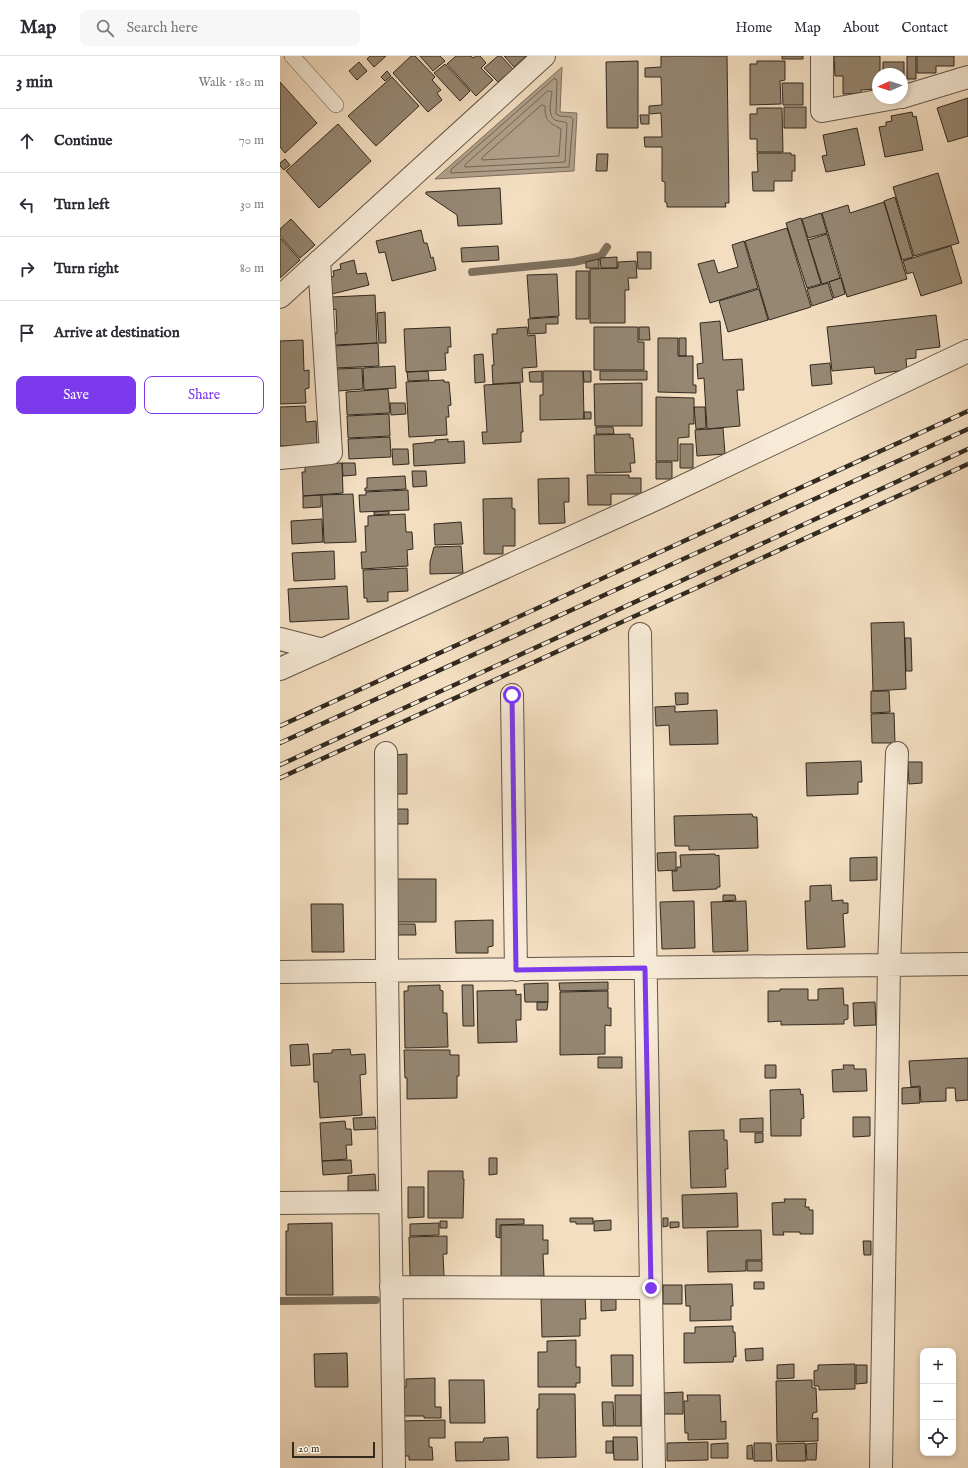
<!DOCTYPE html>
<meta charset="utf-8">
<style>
:root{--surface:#fff;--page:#f7f7f7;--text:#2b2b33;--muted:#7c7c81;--line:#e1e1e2;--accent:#7c3aed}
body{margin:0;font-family:"IM FELL English",serif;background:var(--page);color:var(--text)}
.controls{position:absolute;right:12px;bottom:12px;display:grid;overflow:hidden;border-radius:8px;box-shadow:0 2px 6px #0003}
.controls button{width:36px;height:36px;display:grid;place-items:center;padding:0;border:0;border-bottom:1px solid var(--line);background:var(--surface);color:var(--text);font:20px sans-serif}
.compass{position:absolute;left:592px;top:12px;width:36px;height:36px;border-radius:50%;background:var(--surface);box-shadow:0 2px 6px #0003;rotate:267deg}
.scale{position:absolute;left:12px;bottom:10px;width:83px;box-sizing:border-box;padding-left:4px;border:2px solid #32291f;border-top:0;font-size:11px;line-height:14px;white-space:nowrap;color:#32291f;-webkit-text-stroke:3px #f7ead7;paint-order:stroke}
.stop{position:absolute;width:12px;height:12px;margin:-9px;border:3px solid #7c3aed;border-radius:50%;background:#fff}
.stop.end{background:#7c3aed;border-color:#fff;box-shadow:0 1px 4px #0008}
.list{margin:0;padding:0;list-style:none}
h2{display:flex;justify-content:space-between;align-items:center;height:52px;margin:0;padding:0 16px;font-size:17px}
h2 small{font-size:13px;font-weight:400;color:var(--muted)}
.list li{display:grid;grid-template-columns:26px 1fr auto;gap:12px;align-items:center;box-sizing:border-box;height:64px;padding:0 16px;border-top:1px solid var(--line)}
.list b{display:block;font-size:15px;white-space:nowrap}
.list em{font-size:13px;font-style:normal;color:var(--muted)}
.actions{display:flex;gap:8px;padding:12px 16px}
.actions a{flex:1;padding:9px 0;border:1px solid var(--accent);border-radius:8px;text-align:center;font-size:14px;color:var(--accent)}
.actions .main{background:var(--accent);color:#fff}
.icon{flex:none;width:22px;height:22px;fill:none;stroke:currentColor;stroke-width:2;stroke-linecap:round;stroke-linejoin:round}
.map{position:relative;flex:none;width:688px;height:1412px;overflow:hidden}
header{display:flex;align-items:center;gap:24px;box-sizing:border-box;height:56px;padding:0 20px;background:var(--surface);border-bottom:1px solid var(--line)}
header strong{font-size:19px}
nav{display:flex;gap:22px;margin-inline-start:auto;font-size:14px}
.search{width:280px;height:36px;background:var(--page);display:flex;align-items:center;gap:10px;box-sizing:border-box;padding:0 14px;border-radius:8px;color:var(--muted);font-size:15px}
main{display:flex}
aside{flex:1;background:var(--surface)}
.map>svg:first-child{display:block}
.water{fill:#b1a08a;stroke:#7e705f}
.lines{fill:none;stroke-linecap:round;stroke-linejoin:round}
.shore{stroke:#726454;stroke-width:1}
.stream{stroke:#7e705f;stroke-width:8}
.building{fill:#968773;stroke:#32291f}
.lane-casing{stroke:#625648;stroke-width:16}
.street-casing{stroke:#625648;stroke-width:24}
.lane{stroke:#f7ead7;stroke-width:15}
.street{stroke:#f7ead7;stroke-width:22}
.rail-casing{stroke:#32291f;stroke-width:4.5}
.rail{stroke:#f7ead7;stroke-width:3;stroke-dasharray:9;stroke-linecap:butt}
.route{stroke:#7c3aed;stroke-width:5}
</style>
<header>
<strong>Map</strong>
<div class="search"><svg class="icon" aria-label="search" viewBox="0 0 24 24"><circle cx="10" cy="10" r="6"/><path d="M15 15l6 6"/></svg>Search here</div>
<nav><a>Home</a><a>Map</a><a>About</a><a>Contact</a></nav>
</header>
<main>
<aside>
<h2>3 min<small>Walk · 180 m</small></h2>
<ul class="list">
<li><svg class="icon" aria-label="ahead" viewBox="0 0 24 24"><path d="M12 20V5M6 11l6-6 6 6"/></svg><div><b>Continue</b></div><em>70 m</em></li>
<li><svg class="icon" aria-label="left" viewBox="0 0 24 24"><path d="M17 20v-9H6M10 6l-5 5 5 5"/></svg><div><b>Turn left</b></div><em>30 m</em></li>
<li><svg class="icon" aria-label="right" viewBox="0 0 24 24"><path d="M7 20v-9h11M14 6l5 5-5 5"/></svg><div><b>Turn right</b></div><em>80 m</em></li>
<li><svg class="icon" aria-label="arrive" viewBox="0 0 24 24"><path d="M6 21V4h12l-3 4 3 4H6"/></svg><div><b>Arrive at destination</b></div></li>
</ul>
<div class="actions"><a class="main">Save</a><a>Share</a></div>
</aside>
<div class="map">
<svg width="688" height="1412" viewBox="0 0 688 1412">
<rect width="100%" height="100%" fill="#f3dec1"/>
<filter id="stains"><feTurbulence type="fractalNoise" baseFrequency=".005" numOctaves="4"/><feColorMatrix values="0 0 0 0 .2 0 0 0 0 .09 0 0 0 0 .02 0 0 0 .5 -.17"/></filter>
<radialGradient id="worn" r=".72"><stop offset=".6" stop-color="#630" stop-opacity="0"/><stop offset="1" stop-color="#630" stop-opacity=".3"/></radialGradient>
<path class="water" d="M282,11l-2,45 17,1 -3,58 -139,8z"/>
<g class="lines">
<path class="shore" d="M274,23h2l1,2 -1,33 4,2 11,1 2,2 -4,48 -118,6v-3z
M268,35h2l2,1c-1,8 -5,23 3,28 4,2 9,1 12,3l-2,39 -100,5v-2z
M262,49l3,1c0,16 4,16 16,23l-2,27 -77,4v-2z"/>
<path class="stream" d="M192,216l102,-10 27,-6 6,-9
M0,1245l96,-1"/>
</g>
<path class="building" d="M90,0h16l-12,11 -7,-8z
M131,0h4l20,21 -3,3 9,10 -4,3 5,7 -14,12 -35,-39z
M140,0h20l5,5 -12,10z
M176,0h15l2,2 3,-2h4l6,7 -5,5 12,12 -17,16 -29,-32z
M218,0h3l12,13 -15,13 -14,-14z
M224,0h22l-12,11z
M381,0h66l2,147h-4l1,4h-59v-4l-2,-1v-20l-3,-1v-34h-17l-1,-10h18l-1,-24 -12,1v-8l13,-1 -1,-28h-16v-9l16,-1z
M502,0h21v3h-21z
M554,0h46v18l-4,1v14l-15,1v3l-18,1v-18h-8z
M627,0h9v23h-9z
M637,0h37v10h-18v7h-19z
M358,5v67h-31l-1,-66z
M477,5h28v19l-5,1 1,23 -31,1v-41h7z
M79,6l8,9 -10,9 -8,-9z
M603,6h21v20l-2,1v-9h-19z
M165,8l25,27 -10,10 -26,-28z
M107,15l4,5 -6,5 -4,-4z
M112,21l27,29 -43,40 -28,-30z
M0,26l37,41 -32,30 -5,-6z
M502,27h21v22h-20z
M688,42v38l-20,6 -11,-34z
M504,51h22v21h-22z
M477,52h25l1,44h-26v-13h-7v-25h7z
M632,56l1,5 3,-1 7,34 -38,7 -6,-30 7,-1v-4l6,-1 -1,-5z
M360,59h9v9h-8z
M58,68l33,37 -52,47 -33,-37z
M577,72l8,37 -39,7 -4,-16 5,-1 -4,-20z
M477,97h34v2h4v16h-3v10h-18v10h-21l-1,-19h6z
M317,98h11l-1,17h-11z
M5,103l5,6 -6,5 -4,-4v-3z
M658,117l21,70 -45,13 -21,-69z
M220,132l2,36 -44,2 -1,-11 -31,-21v-2z
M615,141l18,60 -11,3 -18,-59z
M604,146l23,77 -60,18 -25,-84 26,-8 2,8z
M541,157l6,20 -19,5 -6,-19z
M521,162l20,66 -14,4 -21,-65z
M11,163l24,26 -15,13 -20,-22v-7z
M507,172l24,79 -42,13 -24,-79z
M141,174l3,13h3l4,15 2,-1 3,13 -44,11 -7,-29 -6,1 -3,-12z
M547,178l13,44 -18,6 -14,-44z
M0,182l20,22 -20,18z
M464,185l14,47 -48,15 -12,-39 16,-4 4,13 20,-6 -6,-22z
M218,190l1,14 -37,2 -1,-14z
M671,190l11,37 -41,13 -8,-24 -6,2 -4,-13z
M357,196h14v17h-13z
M337,201v11h-16l-1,-10z
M319,203v9h-13v-6z
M74,204l3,14 9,-1 3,12 -37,9 -4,-16 6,-2 -1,-5 8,-2 -1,-5z
M356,205l1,17h-9l1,12h-4v33h-35v-54l28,-1v-6z
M296,215h13v48h-13z
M277,218l2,42 -29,2 -3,-43z
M561,222l4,16 -11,4 -5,-16z
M548,227l5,16 -21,7 -5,-17z
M479,233l9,31 -40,12 -9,-31z
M95,239l2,48 -42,2v-12h2l-1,-24 -4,1v-13z
M105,256l1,31h-7l-2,-30z
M656,259l4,32 -24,3v8l-10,1 1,11 -32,4 -1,-7 -42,4 -5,-44z
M278,261v7h-12v9l-17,1 -1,-15z
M440,265l3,39 19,-1 2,31h-7l3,36 -33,3 -3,-51 -6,1 -1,-15 6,-1 -3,-40z
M170,271l1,20h-3v6h-3l1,17 -40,2 -2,-43z
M247,271l1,9 7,-1 2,32 -15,1 1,14 -30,2 -1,-19h2l-2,-31h5v-5z
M314,271h44v15h6v28h-50z
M359,271h10l1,13h-11z
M378,282h20v18h15v29h3v8l-38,-1z
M399,282h7v18h-7z
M23,284l1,31 5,-1v18l-4,1 1,14 -26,1v-63z
M98,287l1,23 -43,2 -1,-22z
M203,298l2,28 -10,1 -1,-28z
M550,307l2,21 -20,2 -2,-21z
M115,310l1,22 -32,2 -1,-22z
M82,312l1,21 -25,2 -1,-22z
M148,315l1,9 -21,1 -1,-9z
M262,315v11h-12l-1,-10z
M263,315h40l1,48 -44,1v-25h3z
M303,315h8v11h-7z
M320,315h47v9h-47z
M164,324v2h5l2,23 -3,1 1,11h-3l1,18 -38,2 -3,-55z
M240,327l3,49h-2v10l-38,2 -1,-12h5l-3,-47z
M362,327v43h-47l-1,-42z
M108,333l2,24 -43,2 -1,-23z
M376,341l38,1v26h-5v13l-11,1v23h-22z
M110,347h15l1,11 -15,1z
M25,350l1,16 10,-1 1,23 -37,2v-39z
M414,351h11l1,21 -10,1z
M304,356h7v7h-7z
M109,358l1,22 -42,2 -1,-22z
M316,371h17l1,7h-18z
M443,372l2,26 -28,2 -2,-26z
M350,378v4h3l2,25h-5l1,9 -36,1 -1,-38z
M110,381l1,20 -42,2 -1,-20z
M168,383v3l16,-1 1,22 -51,3 -1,-22 22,-2v-2z
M400,388h13v24h-13z
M112,393h16l1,15 -16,1z
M376,406h16v17h-16z
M62,407h13l1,12 -13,1z
M62,407l1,30 -40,3 -1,-24h3v-7z
M132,415h14l1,15 -14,1z
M307,419h42v3h12v16h-30v11h-23z
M125,420l1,13 -41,2v-3h2v-10z
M289,422v24h-5l1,21 -26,1 -1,-45z
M128,434l1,20 -49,2 -1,-17h7v-3z
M73,438l3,48 -32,1 -2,-48z
M41,439v12l-18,1v-12z
M232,442v10l3,1v37h-12v8h-19l-1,-55z
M109,455v3l-15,1v-3z
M125,458l1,18h6l1,17 -6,1 1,16 -46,3 -1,-17h5l-1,-26h3v-10z
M42,463l1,23 -31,2 -1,-23z
M181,466l2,22 -28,1 -1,-21z
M181,490l2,27 -33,1v-12l4,-15z
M54,495l1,28 -41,2 -2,-28z
M127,512l1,23 -20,1v9l-21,1v-4h-3l-1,-28z
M67,530l2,33 -59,3 -2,-33z
M624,566l2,67 -33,2 -2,-68z
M625,582h6l1,33h-6z
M591,635h18l1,21 -19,1z
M395,637h13v11l-12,1z
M395,650v6l42,-2 1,34 -48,1 -1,-20 -13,1 -1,-19z
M614,657l1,30h-23l-1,-29z
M127,698v40h-12v-39z
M581,705l1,21h-4v12l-51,2 -1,-33z
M628,706h14v21l-13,1z
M117,753h11v15h-11z
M472,758l1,3h4l1,31 -69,2v-4h-14l-1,-30z
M396,796v18l-18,1 -1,-18z
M435,798l1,2 3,-1 1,32h-3v2l-44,2 -1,-20h5v-4h4l-1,-12z
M597,801v23l-27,1v-23z
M117,823h39v43h-38z
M551,829l1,16 11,-1v3h5v10l-5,1 2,33 -38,2 -2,-48h5v-15z
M443,839h12l1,5 -13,1z
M414,845l1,47 -33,1 -2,-47z
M466,845l2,50 -35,1 -2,-50z
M31,848h32l1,48h-32z
M213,864v26l-5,1v6h-32l-1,-32z
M118,868h17l1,11h-18z
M328,926v8l-48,1 -1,-8z
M268,927v19h-23l-1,-18z
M160,929v5l3,1v22h4l1,34 -43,1 -1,-57h4v-5z
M182,929h11l1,41h-11z
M563,932l1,17h4v14l-4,1v4l-63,1v-4l-13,1v-31h12v-2h28v11h10v-11z
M236,934v5l5,-1v26h-5l1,22 -39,1 -1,-52z
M328,935v17h3v18l-6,-1v29l-45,1v-63z
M257,946h11l-1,8h-10z
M595,946l1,23 -22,1 -1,-23z
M28,988l2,21 -19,1 -1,-21z
M70,993l1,6 14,-1 1,20 -6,1 2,40 -42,3 -2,-36h-4l-1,-28 19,-1v-3z
M124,994h46v5h9v21h-2v22l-50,1v-21h-2z
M318,1001h24v11h-24z
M688,1002v42l-12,1 -1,-13h-9v13l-25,1 -1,-16 -9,1 -2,-26z
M485,1009h11v13h-11z
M563,1009h11v4h12l1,22 -34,1 -1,-22 12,-1z
M639,1031l1,16 -18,1v-16z
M520,1033l1,6 2,-1 1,24 -3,1v17h-30l-1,-46z
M95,1061l1,12 -22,1 -1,-12z
M573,1061h17v19l-17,1z
M483,1062v14h-23v-13z
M65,1065l1,8h5l1,16h-6l1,14 -25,2 -2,-38z
M444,1074v10h3l1,29h-3l1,18 -35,1 -2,-57z
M475,1077h8v9l-8,1z
M209,1102h8v16l-8,1z
M71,1104l1,13 -29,2 -1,-14z
M148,1115h35v8h1l-1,39h-35z
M95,1118l1,16 -28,1v-15z
M128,1131h16v30l-16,1z
M457,1137l1,34 -55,1 -1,-33z
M504,1143h22l-1,8h4v3h4v24h-13v-2h-17l1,3h-11l-1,-32 13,-1z
M290,1162h23v6h-17v-2h-6z
M383,1162h5v8l-5,1z
M216,1163h28v5l-24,1v13l-4,-1z
M331,1164v10l-17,1v-10z
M160,1165h7v7h-7z
M390,1166h9v5l-9,1z
M52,1167l1,72h-47v-64h2v-7z
M159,1167v12l-29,1v-12z
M221,1169h42v15h5v14h-5l1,22 -43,1z
M481,1174l1,30h-16v11l-38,1 -1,-41z
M167,1180v18h-4l1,22h-34l-1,-39z
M583,1185h8v14h-7z
M467,1205h15v10h-15z
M474,1226h10v7h-10z
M452,1228l1,22h-2v14l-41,1v-15h-4l-1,-21z
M383,1229h19v19h-19z
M305,1240l1,23h-6v17l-38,1 -1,-40z
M321,1243h15v11l-15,1z
M453,1270v6h2l1,25 -2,-1 -1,6 -49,1v-30h11v-6z
M296,1284v27h4v16h-4v4h-38v-35h9v-11z
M483,1292v12l-17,1 -1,-12z
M67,1297l1,34h-33l-1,-33z
M331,1299h22v31h-21z
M514,1308v14l-17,1v-14z
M575,1308v25l-36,1v-4h-5v-15l4,-1v-5z
M576,1309h11v18l-11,1z
M155,1322v29h6v11h-17v-2h-22v-29h4v-8z
M169,1324h35l1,43h-35z
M532,1324v8h4l1,24 -4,1 -1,6 6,-1v23l-41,1 -1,-61z
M403,1336v22h-19l-1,-21z
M259,1338h36l1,63 -39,1v-49h2z
M335,1339h26v31h-26z
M407,1339h33l1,27 5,-1v18l-38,1v-7h-3l-1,-32h4z
M322,1346h11l1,24h-11z
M165,1364v18h-16v9h3l1,13h-24v-4h-7v-35z
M228,1381l1,23 -53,1 -1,-19h28l1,-4z
M333,1381h24l1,23h-24z
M326,1385h7v12h-7z
M428,1386v18l-41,1v-18z
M448,1387v15h-17v-14z
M474,1387h17l1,18h-18z
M525,1387l1,18h-29l-1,-17z
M537,1387l-1,17h-9l-1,-16z
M472,1389l1,14h-6v-13z"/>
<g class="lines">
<g class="lane-casing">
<path id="lane" d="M12,0l44,49"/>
</g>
<g class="street-casing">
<path id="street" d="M542,0v55l73,-13
M622,41l66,-20
M0,241l264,-241
M0,402l51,-5 -12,-192
M360,578l14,834
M0,583l43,11
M0,613l376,-170 312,-148
M232,639l4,275
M106,697l1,218 7,497
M0,916l688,-8
M0,1147l110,-1
M111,1231l260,1
M601,1412l8,-503 8,-212"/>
</g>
<use href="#lane" class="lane"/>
<use href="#street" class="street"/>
<g class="rail-casing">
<path id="rail" d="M0,670l688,-315
M0,687l688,-314
M0,709l688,-316
M0,722l688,-314"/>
</g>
<use href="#rail" class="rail"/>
</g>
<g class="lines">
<path class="route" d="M232,639l4,275 129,-2 6,320"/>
</g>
<rect width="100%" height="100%" filter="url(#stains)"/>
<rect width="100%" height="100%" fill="url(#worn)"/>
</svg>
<div class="controls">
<button>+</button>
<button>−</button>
<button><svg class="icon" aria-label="locate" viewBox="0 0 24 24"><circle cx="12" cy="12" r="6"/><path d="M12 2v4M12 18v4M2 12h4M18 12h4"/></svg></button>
</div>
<svg class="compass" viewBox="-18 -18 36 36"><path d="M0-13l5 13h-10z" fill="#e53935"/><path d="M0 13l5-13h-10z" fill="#7c7c81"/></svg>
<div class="scale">20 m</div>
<div class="stop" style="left:232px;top:639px"></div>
<div class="stop end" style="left:371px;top:1232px"></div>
</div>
</main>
